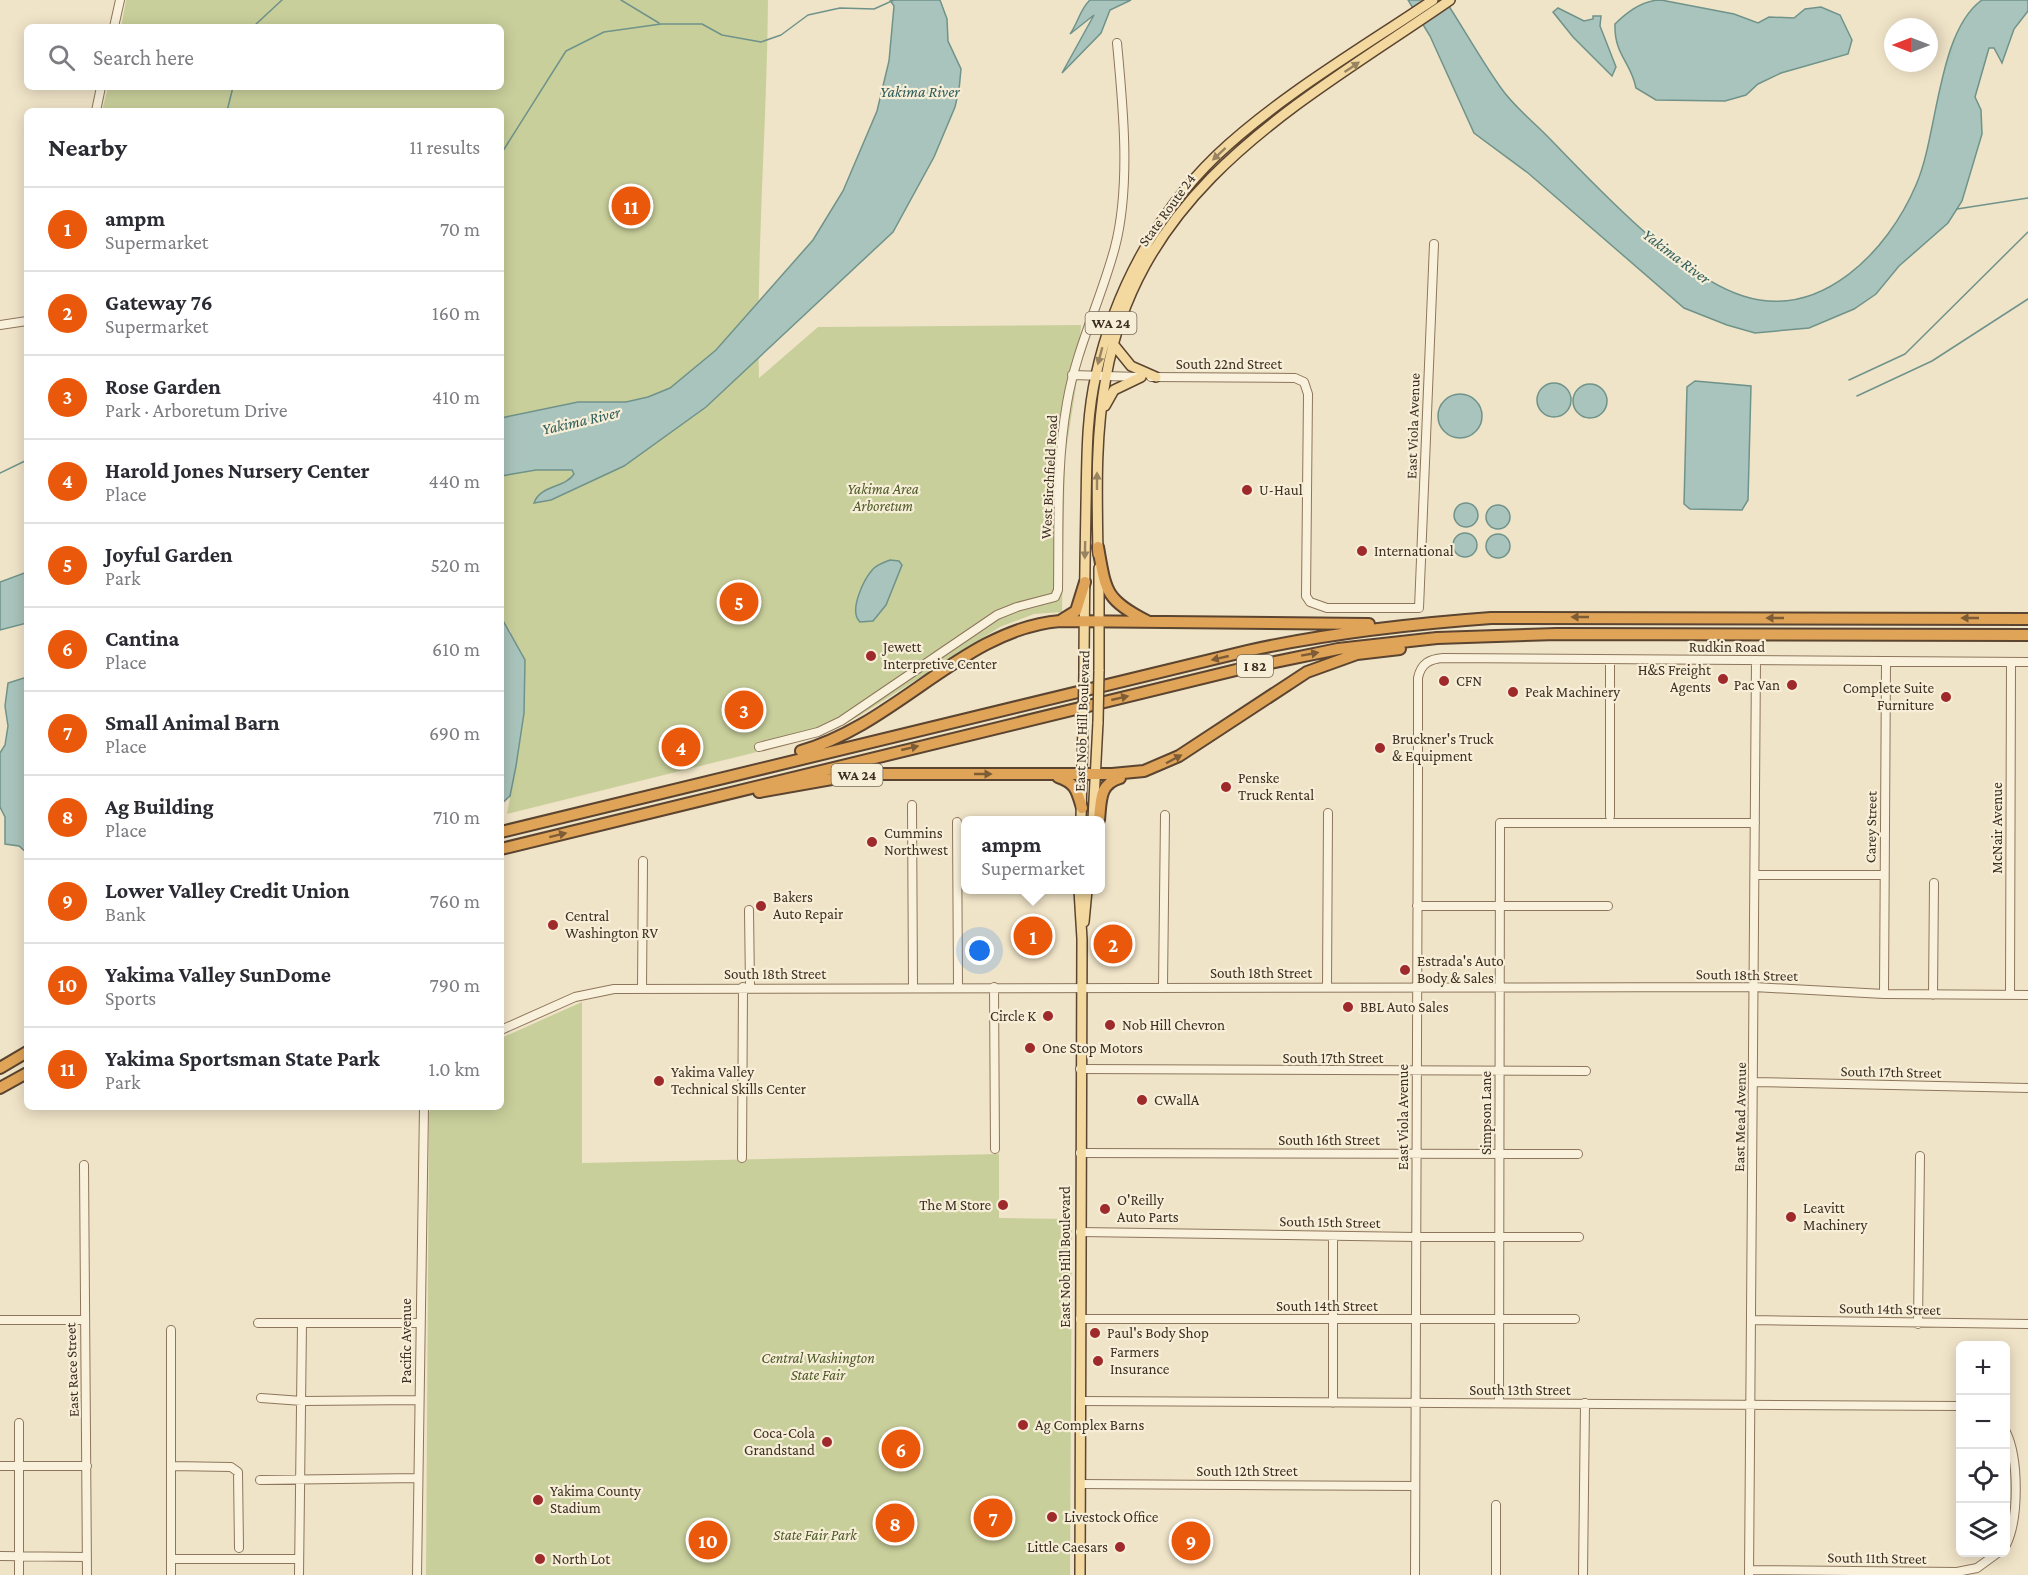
<!DOCTYPE html>
<meta charset="utf-8">
<style>
:root{--surface:#fff;--page:#f7f7f7;--text:#2b2b33;--muted:#7c7c81;--line:#e1e1e2;--accent:#ea580c}
body{margin:0;font-family:"Crimson Pro",serif;background:var(--page);color:var(--text)}
.controls{position:absolute;right:18px;bottom:18px;display:grid;overflow:hidden;border-radius:9px;box-shadow:0 3px 15px #0003}
.controls button{width:54px;height:54px;display:grid;place-items:center;padding:0;border:0;border-bottom:2px solid var(--line);background:var(--surface);color:var(--text);font:30px sans-serif}
.compass{position:absolute;left:1884px;top:18px;width:54px;height:54px;border-radius:50%;background:var(--surface);box-shadow:0 3px 15px #0003;rotate:270deg}
.you{position:absolute;left:980px;top:951px;width:21px;height:21px;margin:-15px;border:4px solid #fff;border-radius:50%;background:#1a73e8;box-shadow:0 0 0 9px #1a73e833}
.badge{display:grid;place-items:center;width:39px;height:39px;border-radius:50%;background:var(--accent);color:#fff;font-size:20px;font-weight:700}
.pin{position:absolute;translate:-50% -50%;border:3px solid #fff;box-shadow:0 2px 6px #0006}
.popup{position:absolute;left:961px;top:816px;width:144px;height:78px;box-sizing:border-box;display:grid;place-content:center;border-radius:9px;background:var(--surface);filter:drop-shadow(0 2px 4px #0005);font-size:20px;white-space:nowrap;color:var(--muted)}
.popup b{font-size:22px;color:var(--text)}
.popup::after{content:'';position:absolute;left:50%;top:100%;margin-left:-12px;border:12px solid transparent;border-top-color:var(--surface)}
.list{margin:0;padding:0;list-style:none}
h2{display:flex;justify-content:space-between;align-items:center;height:78px;margin:0;padding:0 24px;font-size:26px}
h2 small{font-size:20px;font-weight:400;color:var(--muted)}
.list li{display:grid;grid-template-columns:39px 1fr auto;gap:18px;align-items:center;box-sizing:border-box;height:84px;padding:0 24px;border-top:2px solid var(--line)}
.list b{display:block;font-size:22px;white-space:nowrap}
.list p{margin:0;font-size:20px;white-space:nowrap;color:var(--muted)}
.list em{font-size:20px;font-style:normal;color:var(--muted)}
.icon{flex:none;width:33px;height:33px;fill:none;stroke:currentColor;stroke-width:2;stroke-linecap:round;stroke-linejoin:round}
.map{position:relative;flex:none;width:2028px;height:1575px;overflow:hidden}
.search{position:absolute;background:var(--surface);box-shadow:0 3px 15px #0003;left:24px;top:24px;width:480px;height:66px;display:flex;align-items:center;gap:15px;box-sizing:border-box;padding:0 21px;border-radius:9px;color:var(--muted);font-size:22px}
.panel{position:absolute;background:var(--surface);box-shadow:0 3px 15px #0003;left:24px;top:108px;width:480px;height:1002px;border-radius:9px}
.map>svg:first-child{display:block}
.green{fill:#c9cf9b}
.water{fill:#a9c4bc;stroke:#6f938a;stroke-width:1.5}
.lines{fill:none;stroke-linecap:round;stroke-linejoin:round}
.stream{stroke:#6f938a;stroke-width:1.5}
.minor-casing{stroke:#8d765c;stroke-width:10}
.major-casing{stroke:#5b4430;stroke-width:12}
.highway-casing{stroke:#5b4430;stroke-width:14}
.minor{stroke:#faf1dc;stroke-width:8}
.major{stroke:#f3d9a0;stroke-width:9}
.highway{stroke:#e0a458;stroke-width:10}
.major-bridge-casing{stroke:#5b4430;stroke-width:12;stroke-linecap:butt}
.major-bridge{stroke:#f3d9a0;stroke-width:9}
.oneway{fill:#988460}
.oneway2{fill:#7e5d36}
.poi-dot{fill:#9e2a2b;stroke:#f7eed8;stroke-width:2}
.labels{text-anchor:middle;stroke-width:4.5;stroke-linejoin:round;paint-order:stroke}
.shield{fill:#f7eed8;stroke:#756857;stroke-width:1.5}
.shield-label{font-size:14px;font-weight:bold;fill:#3d2e20}
.street-label{font-size:15px;fill:#3d2e20;stroke:#f7eed8}
.park-label{font-size:15px;font-style:italic;fill:#4d5a26;stroke:#f7eed8}
.poi-label{font-size:15px;fill:#3d2e20;stroke:#f7eed8;text-anchor:start}
.water-label{font-size:16px;font-style:italic;fill:#2f5d5a;stroke:#f7eed8}
</style>
<div class="map">
<svg width="2028" height="1575" viewBox="0 0 2028 1575">
<rect width="100%" height="100%" fill="#f0e4c8"/>
<path class="green" d="M126,0h642c-1,126 -12,252 -9,378l59,-51 263,-2 -4,55 -12,77 -3,155 -28,2 -34,13 -141,89 -38,20 -314,78 9,-48 -5,-134 -10,-15v-506h-399l6,-24h393v-60h-380z
M582,1002v161l417,-9v64l73,1 -2,356h-644l3,-462 2,-6h70v-69z"/>
<path class="water" d="M890,0h50l7,19 1,22 13,28 -2,21 -4,17 -21,50 -41,75 -187,175 -82,59 -73,34 -17,3c6,-18 31,-15 40,-29l-2,-4h-36l-35,6v-58l77,-16h48l22,-5 22,-9 46,-38 97,-110 30,-49 34,-80 12,-50 5,-55z
M1090,0h41l-21,10 -9,23 -39,40 32,-58 -24,19c8,-11 10,-25 20,-34z
M1408,0h37c19,29 36,60 56,88 13,19 34,35 50,52 48,49 127,135 192,156 78,25 145,-45 173,-111 22,-49 21,-153 66,-185h46v11l-14,18 -12,34 -8,-15h-5l-14,49 6,13 1,24 -20,67 -14,22 -49,43 -23,28 -22,15 -45,19 -54,5 -28,-8 -43,-17 -156,-135 -54,-40 -44,-97z
M1661,0l73,14 24,9 11,-6 25,1 11,-9 16,-2 19,8 12,25 -4,14 -67,19 -23,11 -12,11 -21,6 -69,-1 -20,-12c-5,-26 -22,-33 -21,-64 12,-12 28,-24 46,-24z
M1558,8l26,13 9,-2v-3h8l-1,10 16,41 -4,9 -39,-39 -20,-25z
M1695,381l56,5 -3,114 -6,10 -52,-1 -6,-5 3,-117z
M1537 400a17 17 0 1 1 34 0a17 17 0 1 1-34 0Z
M1573 401a17 17 0 1 1 34 0a17 17 0 1 1-34 0Z
M1438 416a22 22 0 1 1 44 0a22 22 0 1 1-44 0Z
M1454 515a12 12 0 1 1 24 0a12 12 0 1 1-24 0Z
M1486 517a12 12 0 1 1 24 0a12 12 0 1 1-24 0Z
M1453 545a12 12 0 1 1 24 0a12 12 0 1 1-24 0Z
M1486 546a12 12 0 1 1 24 0a12 12 0 1 1-24 0Z
M890,560l9,1 3,4 -16,40 -13,16 -13,1c-12,-11 4,-43 13,-53 5,-5 12,-7 17,-9z
M27,572v51l-27,7v-48z
M501,617l24,43 -1,53 -8,53 -6,30 -9,8z
M27,677v176l-8,-7 -14,-2v-27l-5,-10v-54l5,-8 3,-19 -3,-20 3,-23z"/>
<g class="lines">
<path class="stream" d="M621,0l38,23
M253,27l29,-27
M227,111l6,-24
M501,154l65,-103 38,-19 57,-8h41l20,11 39,7 20,-7 27,-20 32,-7 34,1 20,-9
M1957,209l71,-11
M1849,380l56,-26 123,-122
M1857,396l75,-35 96,-62
M0,473l27,-13"/>
<g class="minor-casing">
<path id="minor" d="M114,27l6,-27
M96,111l5,-24
M0,325l27,-4
M1072,375l67,2
M1151,377l144,1 9,4 4,12 -2,202 4,6 17,6h92l15,-364
M1610,660v156
M759,747l59,-15 23,-11 156,-106 20,-8 38,-10 3,-7c1,-62 -2,-125 9,-187 9,-54 34,-103 48,-156 16,-62 8,-141 2,-204
M912,805l1,183
M957,822l1,165
M1755,875h129
M1417,906h191
M749,910l1,77
M1163,986l2,-171
M994,987l1,162
M1327,987l1,-174
M642,989l1,-128
M1884,994l2,-333
M1933,995l1,-112
M2010,995l1,-333
M501,1030l74,-33 39,-8 1140,-2 130,7 144,1
M1080,1069l506,2
M1754,1082l274,6
M1080,1153l498,1
M742,1158l1,-171
M84,1165l3,410
M1080,1232l336,5h163
M1333,1236v167
M1080,1319h495
M0,1320h83
M1751,1320l277,4
M258,1323h161
M1918,1324l2,-168
M261,1398l41,3 117,-1
M1080,1401l880,5
M1499,1403l1,-580h255
M2006,1432c13,27 13,87 0,113
M0,1466h87
M171,1466l60,1 7,5 1,76
M260,1480l158,-2
M1080,1484l335,2
M0,1556l87,1
M171,1559h128
M1749,1570l208,2 20,-4 22,-16
M19,1575v-152
M171,1575v-245
M299,1575l3,-252
M417,1575l7,-468
M1415,1575l3,-802v-95c3,-15 12,-19 25,-20l585,4
M1496,1575v-70
M1583,1575l2,-172
M1749,1575l7,-915"/>
</g>
<g class="major-casing">
<path id="major" d="M1114,345l17,21 25,11
M1105,406l9,-16 27,-13
M1098,554c-1,-59 -3,-118 8,-177 34,-193 198,-276 344,-377
M1099,671v-103
M1084,673c0,-56 1,-112 2,-168 1,-43 0,-87 10,-130 18,-82 60,-161 120,-219 62,-59 146,-108 217,-156
M1081,820l2,-96
M1093,820l5,-98
M1079,890l3,49 -2,636
M1084,922l3,-32"/>
</g>
<g class="highway-casing">
<path id="highway" d="M1098,547c8,45 7,52 49,74
M1060,621l16,-10 9,-29
M801,751c96,-27 163,-122 259,-130l309,3
M1058,777c18,6 19,14 24,31
M759,792l101,-18h252l32,-3 35,-15 128,-84 50,-18 43,-5
M1099,820c2,-19 0,-36 21,-42
M501,832l746,-181c81,-18 162,-27 244,-33l537,1
M501,849l735,-179 102,-21 99,-11 120,-4 471,1
M0,1068l27,-16
M0,1088l27,-15"/>
</g>
<use href="#minor" class="minor"/>
<use href="#major" class="major"/>
<use href="#highway" class="highway"/>
<g class="major-bridge-casing">
<path id="major-bridge" d="M1098,722l1,-51
M1083,724l1,-51"/>
</g>
<use href="#major-bridge" class="major-bridge"/>
</g>
<defs><path id="oneway-solid" d="M-6-.8H1V-3.2L6.5 0L1 3.2V.8H-6Z" transform="scale(1.5)"/></defs>
<g class="oneway">
<use href="#oneway-solid" transform="translate(1352 67) rotate(-34)"/>
<use href="#oneway-solid" transform="translate(1219 154) rotate(137)"/>
<use href="#oneway-solid" transform="translate(1100 356) rotate(105)"/>
<use href="#oneway-solid" transform="translate(1097 481) rotate(-90)"/>
<use href="#oneway-solid" transform="translate(1085 550) rotate(91)"/>
</g>
<g class="oneway2">
<use href="#oneway-solid" transform="translate(1580 617) rotate(-180)"/>
<use href="#oneway-solid" transform="translate(1775 618) rotate(-180)"/>
<use href="#oneway-solid" transform="translate(1970 618) rotate(-180)"/>
<use href="#oneway-solid" transform="translate(1310 654) rotate(-10)"/>
<use href="#oneway-solid" transform="translate(1220 658) rotate(167)"/>
<use href="#oneway-solid" transform="translate(1120 698) rotate(-13)"/>
<use href="#oneway-solid" transform="translate(910 748) rotate(-13)"/>
<use href="#oneway-solid" transform="translate(1174 759) rotate(-28)"/>
<use href="#oneway-solid" transform="translate(983 774)"/>
<use href="#oneway-solid" transform="translate(558 835) rotate(-14)"/>
</g>
<g class="poi-dot">
<circle cx="1247" cy="490" r="6"/>
<circle cx="1362" cy="551" r="6"/>
<circle cx="871" cy="656" r="6"/>
<circle cx="1723" cy="679" r="6"/>
<circle cx="1444" cy="681" r="6"/>
<circle cx="1792" cy="685" r="6"/>
<circle cx="1513" cy="692" r="6"/>
<circle cx="1946" cy="697" r="6"/>
<circle cx="1380" cy="748" r="6"/>
<circle cx="1226" cy="787" r="6"/>
<circle cx="872" cy="842" r="6"/>
<circle cx="761" cy="906" r="6"/>
<circle cx="553" cy="925" r="6"/>
<circle cx="1405" cy="970" r="6"/>
<circle cx="1348" cy="1007" r="6"/>
<circle cx="1048" cy="1016" r="6"/>
<circle cx="1110" cy="1025" r="6"/>
<circle cx="1030" cy="1048" r="6"/>
<circle cx="659" cy="1081" r="6"/>
<circle cx="1142" cy="1100" r="6"/>
<circle cx="1003" cy="1205" r="6"/>
<circle cx="1105" cy="1209" r="6"/>
<circle cx="1791" cy="1217" r="6"/>
<circle cx="1095" cy="1333" r="6"/>
<circle cx="1098" cy="1361" r="6"/>
<circle cx="1023" cy="1425" r="6"/>
<circle cx="827" cy="1442" r="6"/>
<circle cx="538" cy="1500" r="6"/>
<circle cx="1052" cy="1517" r="6"/>
<circle cx="1120" cy="1547" r="6"/>
<circle cx="540" cy="1559" r="6"/>
</g>
<g class="labels">
<g class="shield">
<rect x="1085.5" y="312" width="51" height="22" rx="4.5"/>
<rect x="1237" y="655" width="36" height="22" rx="4.5"/>
<rect x="831.5" y="764" width="51" height="22" rx="4.5"/>
</g>
<g class="shield-label">
<text x="1111" y="328">WA 24</text>
<text x="1255" y="671">I 82</text>
<text x="857" y="780">WA 24</text>
</g>
<g class="street-label">
<text transform="translate(1167 210) rotate(-54)" y="5">State Route 24</text>
<text x="1229" y="369">South 22nd Street</text>
<text transform="translate(1413 426) rotate(-88)" y="5">East Viola Avenue</text>
<text transform="translate(1049 477) rotate(-87)" y="5">West Birchfield Road</text>
<text x="1727" y="652">Rudkin Road</text>
<text transform="translate(1082 721) rotate(-88)" y="5">East Nob Hill Boulevard</text>
<text transform="translate(1871 827) rotate(-89)" y="5">Carey Street</text>
<text transform="translate(1997 828) rotate(-90)" y="5">McNair Avenue</text>
<text x="1261" y="978">South 18th Street</text>
<text x="775" y="979">South 18th Street</text>
<text transform="translate(1747 975) rotate(1)" y="5">South 18th Street</text>
<text x="1333" y="1063">South 17th Street</text>
<text transform="translate(1891 1072) rotate(1)" y="5">South 17th Street</text>
<text transform="translate(1486 1113) rotate(-90)" y="5">Simpson Lane</text>
<text transform="translate(1403 1117) rotate(-90)" y="5">East Viola Avenue</text>
<text transform="translate(1740 1117) rotate(-89)" y="5">East Mead Avenue</text>
<text x="1329" y="1145">South 16th Street</text>
<text transform="translate(1330 1222) rotate(1)" y="5">South 15th Street</text>
<text transform="translate(1065 1257) rotate(-90)" y="5">East Nob Hill Boulevard</text>
<text x="1327" y="1311">South 14th Street</text>
<text transform="translate(1890 1309) rotate(1)" y="5">South 14th Street</text>
<text transform="translate(406 1341) rotate(-90)" y="5">Pacific Avenue</text>
<text transform="translate(72 1370) rotate(-92)" y="5">East Race Street</text>
<text x="1520" y="1395">South 13th Street</text>
<text x="1247" y="1476">South 12th Street</text>
<text transform="translate(1877 1558) rotate(1)" y="5">South 11th Street</text>
</g>
<g class="park-label">
<text x="883" y="494">Yakima Area<tspan x="883" dy="17">Arboretum</tspan></text>
<text x="818" y="1363">Central Washington<tspan x="818" dy="17">State Fair</tspan></text>
<text x="815" y="1540">State Fair Park</text>
</g>
<g class="poi-label">
<text x="1259" y="495">U-Haul</text>
<text x="1374" y="556">International</text>
<text x="883" y="652">Jewett<tspan x="883" dy="17">Interpretive Center</tspan></text>
<text x="1711" y="675" text-anchor="end">H&amp;S Freight<tspan x="1711" dy="17">Agents</tspan></text>
<text x="1456" y="686">CFN</text>
<text x="1780" y="690" text-anchor="end">Pac Van</text>
<text x="1934" y="693" text-anchor="end">Complete Suite<tspan x="1934" dy="17">Furniture</tspan></text>
<text x="1525" y="697">Peak Machinery</text>
<text x="1392" y="744">Bruckner's Truck<tspan x="1392" dy="17">&amp; Equipment</tspan></text>
<text x="1238" y="783">Penske<tspan x="1238" dy="17">Truck Rental</tspan></text>
<text x="884" y="838">Cummins<tspan x="884" dy="17">Northwest</tspan></text>
<text x="773" y="902">Bakers<tspan x="773" dy="17">Auto Repair</tspan></text>
<text x="565" y="921">Central<tspan x="565" dy="17">Washington RV</tspan></text>
<text x="1417" y="966">Estrada's Auto<tspan x="1417" dy="17">Body &amp; Sales</tspan></text>
<text x="1360" y="1012">BBL Auto Sales</text>
<text x="1036" y="1021" text-anchor="end">Circle K</text>
<text x="1122" y="1030">Nob Hill Chevron</text>
<text x="1042" y="1053">One Stop Motors</text>
<text x="671" y="1077">Yakima Valley<tspan x="671" dy="17">Technical Skills Center</tspan></text>
<text x="1154" y="1105">CWallA</text>
<text x="1117" y="1205">O'Reilly<tspan x="1117" dy="17">Auto Parts</tspan></text>
<text x="991" y="1210" text-anchor="end">The M Store</text>
<text x="1803" y="1213">Leavitt<tspan x="1803" dy="17">Machinery</tspan></text>
<text x="1107" y="1338">Paul's Body Shop</text>
<text x="1110" y="1357">Farmers<tspan x="1110" dy="17">Insurance</tspan></text>
<text x="1035" y="1430">Ag Complex Barns</text>
<text x="815" y="1438" text-anchor="end">Coca-Cola<tspan x="815" dy="17">Grandstand</tspan></text>
<text x="550" y="1496">Yakima County<tspan x="550" dy="17">Stadium</tspan></text>
<text x="1064" y="1522">Livestock Office</text>
<text x="1108" y="1552" text-anchor="end">Little Caesars</text>
<text x="552" y="1564">North Lot</text>
</g>
<g class="water-label">
<text x="920" y="97">Yakima River</text>
<text transform="translate(1677 256) rotate(37)" y="6">Yakima River</text>
<text transform="translate(581 420) rotate(-13)" y="6">Yakima River</text>
</g>
</g>
</svg>
<div class="controls">
<button>+</button>
<button>−</button>
<button><svg class="icon" aria-label="locate" viewBox="0 0 24 24"><circle cx="12" cy="12" r="6"/><path d="M12 2v4M12 18v4M2 12h4M18 12h4"/></svg></button>
<button><svg class="icon" aria-label="layers" viewBox="0 0 24 24"><path d="M12 4l9 5-9 5-9-5zM3 14l9 5 9-5"/></svg></button>
</div>
<svg class="compass" viewBox="-18 -18 36 36"><path d="M0-13l5 13h-10z" fill="#e53935"/><path d="M0 13l5-13h-10z" fill="#7c7c81"/></svg>
<div class="you"></div>
<div class="pin badge" style="left:1033px;top:936px">1</div>
<div class="popup"><b>ampm</b>Supermarket</div>
<div class="pin badge" style="left:1113px;top:944px">2</div>
<div class="pin badge" style="left:744px;top:710px">3</div>
<div class="pin badge" style="left:681px;top:747px">4</div>
<div class="pin badge" style="left:739px;top:602px">5</div>
<div class="pin badge" style="left:901px;top:1449px">6</div>
<div class="pin badge" style="left:993px;top:1518px">7</div>
<div class="pin badge" style="left:895px;top:1523px">8</div>
<div class="pin badge" style="left:1191px;top:1541px">9</div>
<div class="pin badge" style="left:708px;top:1540px">10</div>
<div class="pin badge" style="left:631px;top:206px">11</div>
<div class="search"><svg class="icon" aria-label="search" viewBox="0 0 24 24"><circle cx="10" cy="10" r="6"/><path d="M15 15l6 6"/></svg>Search here</div>
<section class="panel">
<h2>Nearby<small>11 results</small></h2>
<ul class="list">
<li><span class="badge">1</span><div><b>ampm</b><p>Supermarket</p></div><em>70 m</em></li>
<li><span class="badge">2</span><div><b>Gateway 76</b><p>Supermarket</p></div><em>160 m</em></li>
<li><span class="badge">3</span><div><b>Rose Garden</b><p>Park · Arboretum Drive</p></div><em>410 m</em></li>
<li><span class="badge">4</span><div><b>Harold Jones Nursery Center</b><p>Place</p></div><em>440 m</em></li>
<li><span class="badge">5</span><div><b>Joyful Garden</b><p>Park</p></div><em>520 m</em></li>
<li><span class="badge">6</span><div><b>Cantina</b><p>Place</p></div><em>610 m</em></li>
<li><span class="badge">7</span><div><b>Small Animal Barn</b><p>Place</p></div><em>690 m</em></li>
<li><span class="badge">8</span><div><b>Ag Building</b><p>Place</p></div><em>710 m</em></li>
<li><span class="badge">9</span><div><b>Lower Valley Credit Union</b><p>Bank</p></div><em>760 m</em></li>
<li><span class="badge">10</span><div><b>Yakima Valley SunDome</b><p>Sports</p></div><em>790 m</em></li>
<li><span class="badge">11</span><div><b>Yakima Sportsman State Park</b><p>Park</p></div><em>1.0 km</em></li>
</ul>
</section>
</div>
